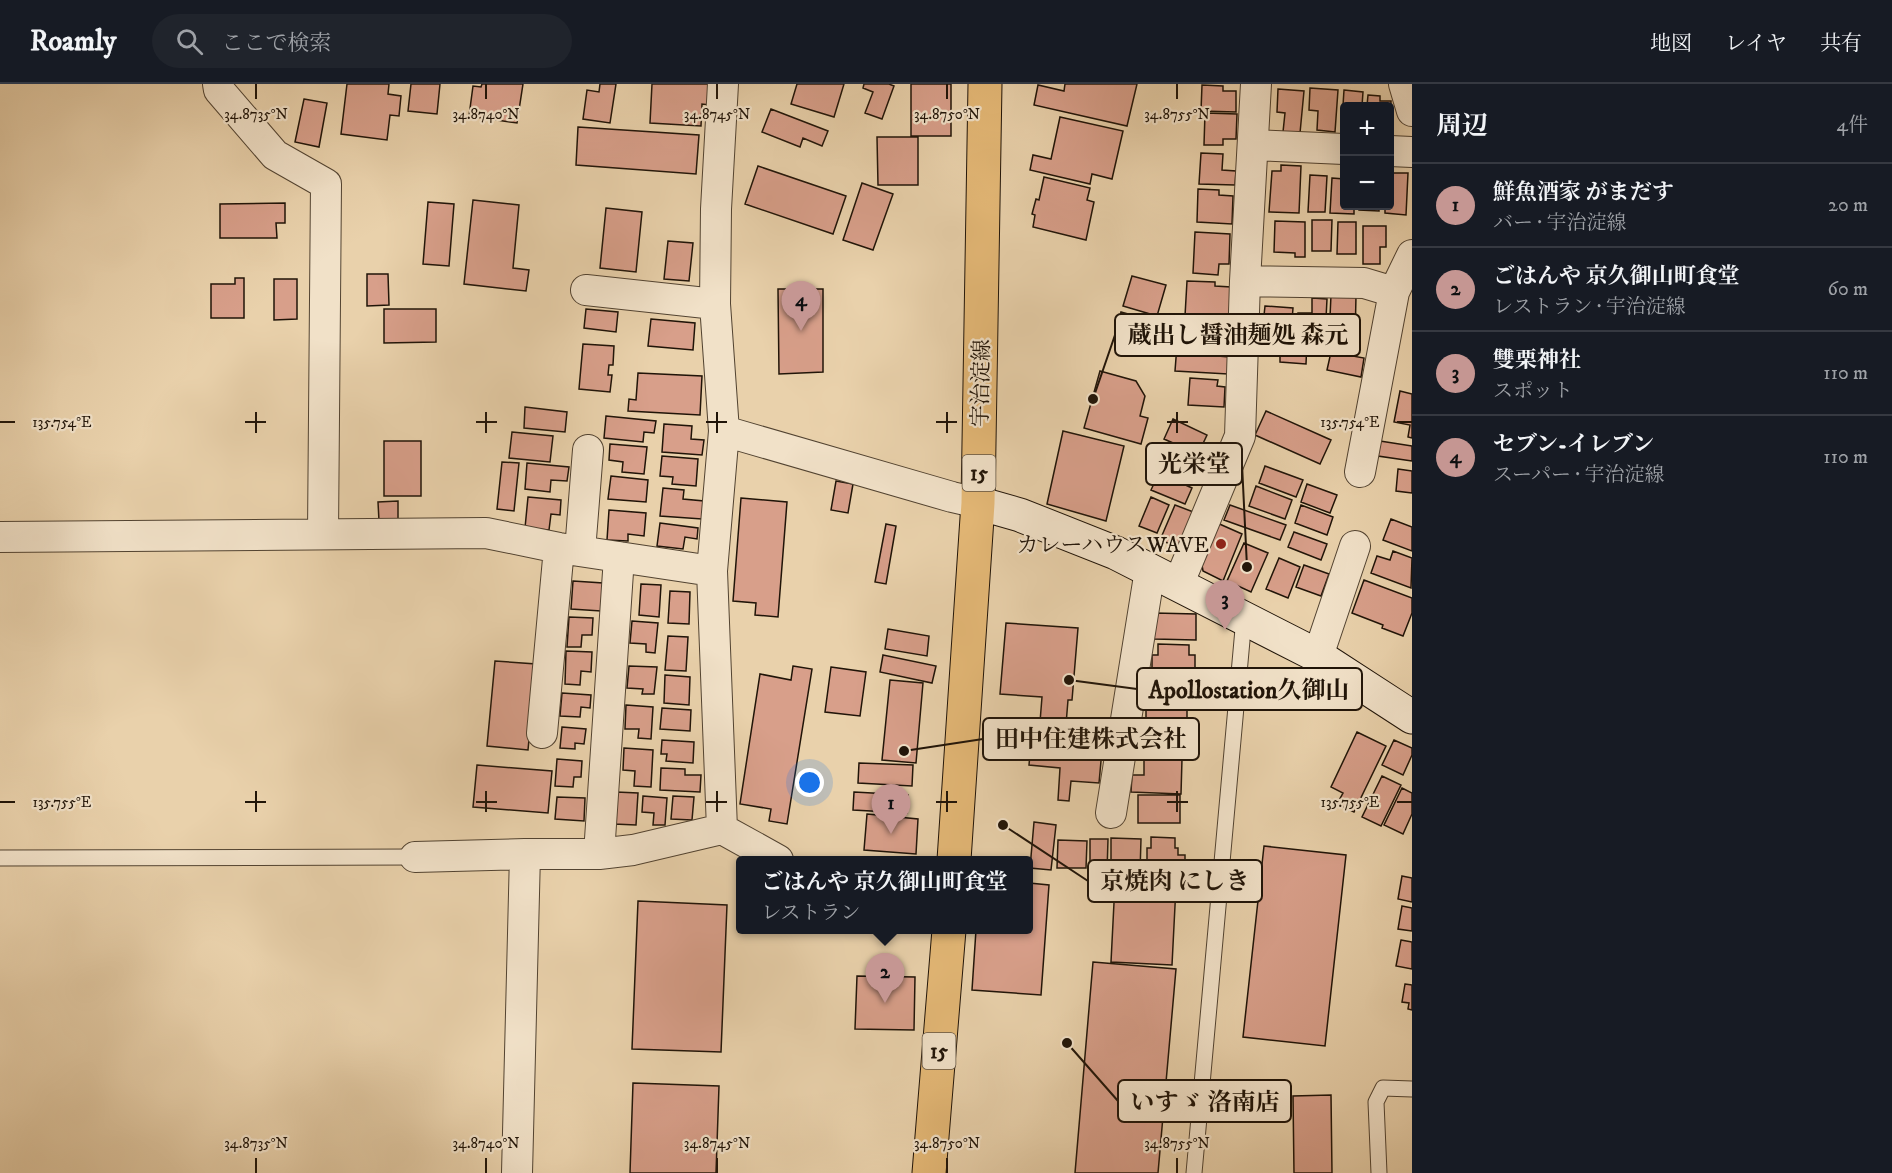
<!DOCTYPE html>
<html lang="ja">
<meta charset="utf-8">
<style>
:root{--surface:#171b24;--page:#20242c;--text:#f1f3f6;--muted:#9ea1a6;--line:#363941;--accent:#c59692}
body{margin:0;font-family:"IM FELL DW Pica","Noto Serif JP",serif;background:var(--page);color:var(--text)}
.controls{position:absolute;right:18px;top:18px;display:grid;overflow:hidden;border-radius:6px;box-shadow:0 6px 24px #0002}
.controls button{width:54px;height:54px;display:grid;place-items:center;padding:0;border:0;border-bottom:2px solid var(--line);background:var(--surface);color:var(--text);font:30px sans-serif}
.you{position:absolute;left:810px;top:699px;width:21px;height:21px;margin:-15px;border:4px solid #fff;border-radius:50%;background:#1a73e8;box-shadow:0 0 0 9px #1a73e833}
.badge{display:grid;place-items:center;width:39px;height:39px;border-radius:50%;background:var(--accent);color:#111;font-size:20px;font-weight:700}
.pin{position:absolute;translate:-50% -50px;filter:drop-shadow(0 2px 3px #0008)}
.pin::after{content:'';position:absolute;top:32px;width:21px;height:18px;background:inherit;clip-path:polygon(0 0,100% 0,50% 100%)}
.popup{position:absolute;left:736px;top:772px;width:297px;height:78px;box-sizing:border-box;display:grid;place-content:center;border-radius:6px;background:var(--surface);filter:drop-shadow(0 2px 4px #0005);font-size:20px;white-space:nowrap;color:var(--muted)}
.popup b{font-size:22px;color:var(--text)}
.popup::after{content:'';position:absolute;left:50%;top:100%;margin-left:-12px;border:12px solid transparent;border-top-color:var(--surface)}
.list{margin:0;padding:0;list-style:none}
h2{display:flex;justify-content:space-between;align-items:center;height:78px;margin:0;padding:0 24px;font-size:26px}
h2 small{font-size:20px;font-weight:400;color:var(--muted)}
.list li{display:grid;grid-template-columns:39px 1fr auto;gap:18px;align-items:center;box-sizing:border-box;height:84px;padding:0 24px;border-top:2px solid var(--line)}
.list b{display:block;font-size:22px;white-space:nowrap}
.list p{margin:0;font-size:20px;white-space:nowrap;color:var(--muted)}
.list em{font-size:20px;font-style:normal;color:var(--muted)}
.icon{flex:none;width:33px;height:33px;fill:none;stroke:currentColor;stroke-width:2;stroke-linecap:round;stroke-linejoin:round}
.map{position:relative;flex:none;width:1412px;height:1089px;overflow:hidden}
header{display:flex;align-items:center;gap:36px;box-sizing:border-box;height:84px;padding:0 30px;background:var(--surface);border-bottom:2px solid var(--line)}
header strong{font-size:28px}
nav{display:flex;gap:33px;margin-inline-start:auto;font-size:21px}
.search{width:420px;height:54px;background:var(--page);display:flex;align-items:center;gap:15px;box-sizing:border-box;padding:0 21px;border-radius:33px;color:var(--muted);font-size:22px}
main{display:flex}
aside{flex:1;background:var(--surface)}
.map>svg:first-child{display:block}
.building{fill:#d89f8a;stroke:#201408;stroke-width:1.5}
.lines{fill:none;stroke-linecap:round;stroke-linejoin:round}
.lane-casing{stroke:#524331;stroke-width:17}
.street-casing{stroke:#524331;stroke-width:32}
.secondary-casing{stroke:#201408;stroke-width:35}
.primary-casing{stroke:#201408;stroke-width:35}
.lane{stroke:#f1e1c8;stroke-width:15}
.street{stroke:#f1e1c8;stroke-width:30}
.secondary{stroke:#f1e1c8;stroke-width:33}
.primary{stroke:#e4b876;stroke-width:33}
.ticks{fill:none;stroke:#201408;stroke-width:2}
.poi-dot{fill:#8f2418;stroke:#f1e1c8;stroke-width:2}
.labels{text-anchor:middle;stroke-width:4.5;stroke-linejoin:round;paint-order:stroke}
.shield{fill:#f1e1c8;stroke:#5f5242;stroke-width:1.5}
.shield-label{font-size:21px;font-weight:bold;fill:#201408}
.street-label{font-size:22px;fill:#201408;stroke:#f1e1c8}
.poi-label{font-size:22px;fill:#201408;stroke:#f1e1c8;text-anchor:end}
.ticks-label{font-size:15px;text-anchor:middle;fill:#201408;stroke:#f1e1c8;stroke-width:4.5;stroke-linejoin:round;paint-order:stroke}
.leader{fill:none;stroke:#201408;stroke-width:2}
.callout-dot{fill:#201408;stroke:#f1e1c8;stroke-width:2}
.callout{fill:#f1e1c8;stroke:#201408;stroke-width:2}
.callout-label{font-size:24px;text-anchor:middle;font-weight:bold;fill:#201408}
</style>
<header>
<strong>Roamly</strong>
<div class="search"><svg class="icon" aria-label="search" viewBox="0 0 24 24"><circle cx="10" cy="10" r="6"/><path d="M15 15l6 6"/></svg>ここで検索</div>
<nav><a>地図</a><a>レイヤ</a><a>共有</a></nav>
</header>
<main>
<div class="map">
<svg width="1412" height="1089" viewBox="0 0 1412 1089">
<rect width="100%" height="100%" fill="#e9d1ab"/>
<filter id="stains"><feTurbulence type="fractalNoise" baseFrequency=".00333" numOctaves="4"/><feColorMatrix values="0 0 0 0 .2 0 0 0 0 .09 0 0 0 0 .02 0 0 0 .5 -.17"/></filter>
<radialGradient id="worn" r=".72"><stop offset=".6" stop-color="#630" stop-opacity="0"/><stop offset="1" stop-color="#630" stop-opacity=".3"/></radialGradient>
<path class="building" d="M347,0h42l-1,10 13,2 -2,20 -9,-1 -3,25 -46,-6z
M411,0h29l-3,30 -29,-3z
M482,0h41l-6,39 -48,-7 4,-30 8,1z
M600,0h16l-6,39 -27,-4 4,-29 12,2z
M652,0h60l-2,21 -8,-1 -1,22 -51,-3z
M797,0h47l-10,33 -43,-13z
M864,0h25l5,2 -12,33 -17,-6 8,-21 -10,-4z
M911,0h40v52h-40z
M1065,0h72l-10,42 -93,-21 4,-20 26,6z
M1202,1l21,1v5h13v21l-35,-1z
M1310,4l28,2 -3,42 -18,-2 1,-19 -9,-1z
M1278,5l26,2 -4,42 -17,-1 2,-19 -8,-1z
M1344,6l19,2 -1,14h-18v30h-3z
M1368,11l12,1v5h11l-1,28v-23h-23z
M304,15l23,4 -8,44 -24,-5z
M771,25l57,22 -6,15 -19,-8 -3,9 -38,-15z
M1205,29l32,1 -1,25h-13v6h-19z
M1060,33l63,14 -11,48 -20,-5 -2,10 -60,-14 3,-15 18,4z
M578,43l121,8 -3,39 -120,-9z
M877,53h41v48h-40z
M1201,69l22,1 -1,16 14,1 -1,14 -36,-1z
M1281,81l20,1 -2,47 -30,-1 3,-41h9z
M758,82l88,30 -13,38 -88,-30z
M1390,89h18l-2,42 -21,-2v-7h5z
M1310,91l17,1 -2,36h-17z
M1044,93l46,11 -3,12 7,2 -8,38 -53,-13 2,-12 -3,-1 4,-15 3,1z
M1332,94l12,1v27h10v8l-24,-1z
M862,99l31,11 -20,56 -30,-10z
M1198,105l21,1v5l14,1 -1,28 -35,-2z
M473,116l46,5 -6,63 16,2 -3,21 -62,-7z
M428,118l26,2 -5,62 -26,-2z
M285,119v20h-9l1,15h-57v-34z
M1359,122h20v5l-20,-1z
M606,124l36,4 -6,60 -36,-4z
M1312,136h20l-1,31h-19z
M1275,137l30,1v35h-10v-4l-21,-1z
M1338,138h18v32h-19z
M1363,142h23v21h-6v17h-17z
M1195,148l35,2 -1,30h-10l-1,11 -25,-2z
M668,157l25,2 -4,38 -25,-2z
M367,190h21l1,31 -22,1z
M1132,192l34,9 -9,31 -34,-10z
M235,194h9v40h-33v-34h24z
M274,195h23v40l-23,1z
M1187,197l28,1v4l16,1 -2,31 -44,-2z
M778,205h45v83l-44,2z
M1331,211l25,1 -1,44 -26,-1z
M1312,214l15,1 -2,39 -27,-2v-23h14z
M1265,222l28,2 -2,25 -13,-1 1,-5 -16,-2z
M384,225h52v33l-52,1z
M586,225l32,3 -2,20 -32,-4z
M1121,228l40,11 -7,26 -12,-4 1,-3 -28,-8z
M651,235l44,4 -2,27 -45,-4z
M1271,254l36,3 -1,23 -26,-2v-12h-10z
M583,260l31,2 -1,19h-4l-1,10h4l-2,17 -31,-3z
M1177,261l42,3 -1,8 12,1 -2,17 -53,-3z
M1331,268l33,6 -3,19 -34,-7z
M1100,287l36,10 9,15 -5,20 8,2 -7,26 -57,-16z
M638,289l64,3 -2,39 -72,-4 1,-12 7,1z
M1190,294l28,2 -1,6 8,1 -1,20 -36,-2z
M1400,307l12,3v44l-4,-1 2,-12 -16,-3z
M525,323l42,5 -2,20 -41,-4z
M1266,327l65,29 -11,24 -65,-29z
M606,332l50,5 -2,12 -10,-1 -1,10 -39,-4z
M1173,335l34,16 -9,19 -34,-15z
M664,340l28,2 -1,13 13,1 -2,15 -40,-3z
M1063,347l61,15 -18,75 -59,-17z
M512,348l41,4 -3,26 -41,-4z
M384,357h37v55h-37z
M1380,357l32,5v15l-34,-5z
M610,360l37,3 -3,27 -22,-2 1,-10 -14,-2z
M1163,360l35,16 -7,17 -36,-16z
M662,372l36,3 -2,27 -24,-2 1,-7 -13,-1z
M502,378l17,1 -5,48 -17,-2z
M527,379l42,4 -2,14 -16,-1 -1,12 -25,-3z
M1265,382l38,14 -7,17 -37,-14z
M1398,385l14,2v22l-16,-2z
M1159,389l33,15 -7,16 -34,-14z
M611,392l37,4 -2,22 -38,-3z
M836,397l17,3 -5,29 -17,-3z
M1307,400l30,11 -7,18 -29,-11z
M1256,402l36,14 -7,19 -36,-13z
M663,404l21,2 -1,9 21,2 -2,18 -42,-3z
M528,413l33,3 -1,15 -9,-1 -2,16 -24,-2z
M1151,413l18,8 -12,28 -18,-7z
M741,414l46,4 -9,115 -23,-2 1,-12 -23,-2z
M398,417v19l-19,1 -1,-19z
M1175,421l21,8 -15,35 -21,-8z
M1230,421l56,20 -6,15 -56,-20z
M1301,421l32,12 -6,18 -32,-12z
M609,426l37,3 -2,23 -16,-2v7l-21,-1z
M1391,435l21,8v24l-29,-11z
M1215,438l27,12 -19,47 -20,-10 -3,-17z
M660,439l38,5 -1,11 -12,-2 -2,12 -26,-3z
M886,440l10,2 -10,58 -11,-2z
M1294,448l33,12 -6,16 -33,-13z
M1244,459l24,10 -17,39 -24,-11z
M1393,467l19,7 -1,30 -40,-15 6,-17 13,4z
M1279,474l21,9 -12,31 -22,-9z
M1304,481l25,9 -8,22 -25,-9z
M1364,496l48,18v15l-9,23 -21,-8 1,-3 -31,-12z
M573,497l30,2 -2,28 -30,-2z
M641,500l20,1 -2,32 -20,-2z
M670,507l20,1 -1,32 -21,-1z
M1154,529l42,1v26l-42,-1z
M569,533l24,1 -1,17h-10l-1,12h-14z
M632,537l26,2 -3,30 -9,-1v-8l-16,-1z
M1006,539l72,5 -6,72h-4l-4,49 -26,-2 4,-50 -42,-3z
M888,545l41,7 -2,20 -42,-7z
M668,552l20,1 -2,34 -21,-1z
M1158,560l31,1v10h6v17l-43,-1v-16h6z
M566,567l26,1 -1,20 -10,-1 -1,14 -15,-1z
M883,571l53,11 -4,17 -52,-11z
M495,577l41,3 -8,86 -41,-4z
M629,582l28,1 -3,27h-12l1,-5 -16,-1z
M793,582l19,3 -25,155 -18,-3 2,-12 -31,-5 20,-130 31,6z
M831,583l35,5 -6,44 -35,-4z
M665,591l25,2 -1,28 -25,-2z
M1155,591h35l-1,26h-34z
M890,596l33,3 -7,80 -34,-3z
M562,609l29,2 -1,13 -9,-1 -1,10 -20,-1z
M1146,620h41v24h-41z
M626,621l27,2 -2,32 -13,-1 1,-9h-14z
M662,624l29,2 -1,21 -30,-2z
M562,643l24,2 -2,15 -9,-1v6l-15,-1z
M1133,648l52,2v22l-53,-2z
M1357,648l29,14 -32,66 -17,-8 6,-11 -12,-6z
M662,656l32,2 -1,21 -27,-2 1,-7h-6z
M1394,656l18,8v7l-9,20 -21,-10z
M1031,660l6,1 -1,4 30,2v-4l36,3 -3,33 -28,-2 -2,20 -11,-1 2,-32 -31,-3z
M624,664l29,2 -2,37 -17,-1 1,-15 -12,-1z
M1144,674l38,1 -1,35 -50,-2 1,-17h12z
M557,675l25,2 -1,16h-7l-1,10 -18,-1z
M859,679l54,2 -1,21 -54,-3z
M477,681l75,6 -4,42 -75,-6z
M661,684l24,1v6h16l-1,17 -40,-2z
M1382,692l19,9 -20,41 -19,-9z
M1402,704l10,5v21l-9,20 -19,-9z
M616,708l22,1 -2,32 -22,-1z
M854,708l54,3 -1,18 -54,-3z
M1138,711h42v28h-42z
M643,712l24,2 -2,27h-12l1,-12 -12,-1z
M673,712l21,1 -2,23 -21,-1z
M557,713l28,1 -1,23 -29,-2z
M867,730l51,5 -2,35 -52,-4z
M1034,738l22,3 -5,45 -21,-2z
M1151,753l24,1v10h3v7h7v17h-38v-24h4z
M1111,754l30,1 -1,33 -29,-1z
M1090,755h18l-1,33h-17z
M1058,756l29,1 -1,27h-29z
M1264,762l82,9 -21,191 -82,-9z
M1402,792l10,2v24l-14,-3z
M1029,799l20,2 -8,110 -69,-5 4,-60h53z
M1115,799l61,3 -4,79 -61,-3z
M638,817l89,4 -6,147 -89,-3z
M1402,822l10,2v23l-14,-2z
M1401,856l11,2v27l-16,-3z
M1093,878l83,7 -18,204h-83z
M857,892l58,1 -1,53 -59,-1z
M1405,900l7,1v25l-4,-1 1,-6 -7,-1z
M633,999l86,3 -3,87h-86z
M1331,1011l1,78h-38l-1,-77z"/>
<g class="lines">
<g class="lane-casing">
<path id="lane" d="M0,774l415,-1
M1194,1089l50,-555
M1379,1089l-3,-71 7,-14 29,1"/>
</g>
<g class="street-casing">
<path id="street" d="M218,0l1,6 56,65 51,29 -3,349
M1404,0l8,27
M1253,61l91,4
M1390,67l22,1
M1245,197l119,2 30,9
M586,206l129,14
M724,347l228,66 26,6
M1360,388l34,-180 18,-37
M0,453l486,-4 73,15 153,23
M580,467l8,-101
M1178,501l62,-149 5,-155 11,-197
M1318,572l37,-110
M542,649l17,-185
M1111,729l39,-243
M722,745l-10,-258 12,-140 -9,-127 1,-95 7,-125
M599,770l20,-297
M415,773l110,-3h74l34,-4 89,-21 56,31
M517,1089l8,-319"/>
</g>
<g class="secondary-casing">
<path id="secondary" d="M978,419l42,12 96,38 202,103 94,61"/>
</g>
<g class="primary-casing">
<path id="primary" d="M954,776l24,-357 7,-419
M929,1089l20,-243"/>
</g>
<use href="#lane" class="lane"/>
<use href="#street" class="street"/>
<use href="#secondary" class="secondary"/>
<use href="#primary" class="primary"/>
</g>
<path class="ticks" d="M256,0v15M486,0v15M717,0v15M947,0v15M1177,0v15M256,328v21M486,328v21M717,328v21M947,328v21M1177,328v21M0,338h15M245,338h21M476,338h21M706,338h21M936,338h21M1167,338h21M1397,338h15M256,707v21M486,707v21M717,707v21M947,707v21M1177,707v21M0,718h15M245,718h21M476,718h21M706,718h21M936,718h21M1167,718h21M1397,718h15M256,1074v15M486,1074v15M717,1074v15M947,1074v15M1177,1074v15"/>
<circle class="poi-dot" cx="1221" cy="460" r="6"/>
<g class="labels">
<g class="shield">
<rect x="962.5" y="371" width="33" height="36" rx="4.5"/>
<rect x="922.5" y="949" width="33" height="36" rx="4.5"/>
</g>
<g class="shield-label">
<text x="979" y="396">15</text>
<text x="939" y="974">15</text>
</g>
<g class="street-label">
<text transform="translate(980 299) rotate(-89)" y="8">宇治淀線</text>
</g>
<g class="poi-label">
<text x="1209" y="468">カレーハウスWAVE</text>
</g>
</g>
<g class="ticks-label">
<text x="256" y="35">34.8735°N</text>
<text x="486" y="35">34.8740°N</text>
<text x="717" y="35">34.8745°N</text>
<text x="947" y="35">34.8750°N</text>
<text x="1177" y="35">34.8755°N</text>
<text x="1350" y="343">135.754°E</text>
<text x="62" y="343">135.754°E</text>
<text x="1350" y="723">135.755°E</text>
<text x="62" y="723">135.755°E</text>
<text x="256" y="1064">34.8735°N</text>
<text x="486" y="1064">34.8740°N</text>
<text x="717" y="1064">34.8745°N</text>
<text x="947" y="1064">34.8750°N</text>
<text x="1177" y="1064">34.8755°N</text>
</g>
<path class="leader" d="M1093 315L1115 251M1247 483L1242 380M1069 596L1137 605M904 667L983 655M1003 741L1088 797M1067 959L1118 1017"/>
<g class="callout-dot">
<circle cx="1093" cy="315" r="6"/>
<circle cx="1247" cy="483" r="6"/>
<circle cx="1069" cy="596" r="6"/>
<circle cx="904" cy="667" r="6"/>
<circle cx="1003" cy="741" r="6"/>
<circle cx="1067" cy="959" r="6"/>
</g>
<g class="callout">
<rect x="1115" y="230" width="245" height="42" rx="6"/>
<rect x="1146" y="359" width="96" height="42" rx="6"/>
<rect x="1137" y="584" width="225" height="42" rx="6"/>
<rect x="983" y="634" width="216" height="42" rx="6"/>
<rect x="1088" y="776" width="174" height="42" rx="6"/>
<rect x="1118" y="996" width="173" height="42" rx="6"/>
</g>
<g class="callout-label">
<text x="1238" y="259">蔵出し醤油麺処 森元</text>
<text x="1194" y="388">光栄堂</text>
<text x="1249" y="614">Apollostation久御山</text>
<text x="1091" y="663">田中住建株式会社</text>
<text x="1175" y="805">京焼肉 にしき</text>
<text x="1205" y="1026">いすゞ 洛南店</text>
</g>
<rect width="100%" height="100%" filter="url(#stains)"/>
<rect width="100%" height="100%" fill="url(#worn)"/>
</svg>
<div class="controls">
<button>+</button>
<button>−</button>
</div>
<div class="you"></div>
<div class="pin badge" style="left:891px;top:750px">1</div>
<div class="pin badge" style="left:885px;top:919px">2</div>
<div class="popup"><b>ごはんや 京久御山町食堂</b>レストラン</div>
<div class="pin badge" style="left:1225px;top:546px">3</div>
<div class="pin badge" style="left:801px;top:247px">4</div>
</div>
<aside>
<h2>周辺<small>4件</small></h2>
<ul class="list">
<li><span class="badge">1</span><div><b>鮮魚酒家 がまだす</b><p>バー · 宇治淀線</p></div><em>20 m</em></li>
<li><span class="badge">2</span><div><b>ごはんや 京久御山町食堂</b><p>レストラン · 宇治淀線</p></div><em>60 m</em></li>
<li><span class="badge">3</span><div><b>雙栗神社</b><p>スポット</p></div><em>110 m</em></li>
<li><span class="badge">4</span><div><b>セブン-イレブン</b><p>スーパー · 宇治淀線</p></div><em>110 m</em></li>
</ul>
</aside>
</main>
